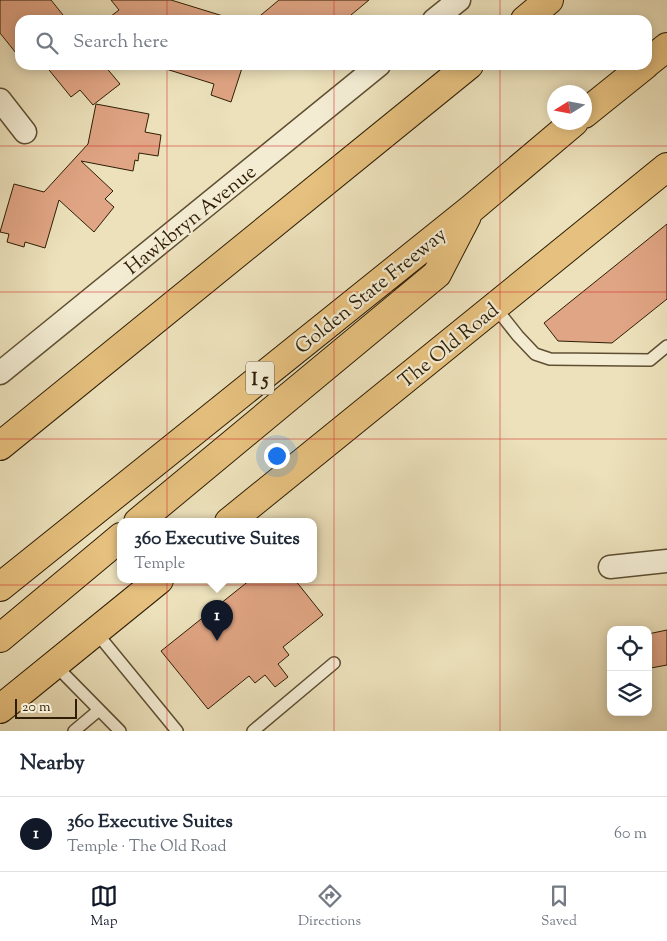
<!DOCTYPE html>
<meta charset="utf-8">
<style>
:root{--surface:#fff;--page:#f6f6f7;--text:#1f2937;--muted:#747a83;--line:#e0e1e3;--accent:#111827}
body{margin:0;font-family:"Sorts Mill Goudy",serif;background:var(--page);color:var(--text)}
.controls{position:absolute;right:15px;bottom:15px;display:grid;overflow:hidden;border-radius:10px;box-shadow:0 2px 12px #0003}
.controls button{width:45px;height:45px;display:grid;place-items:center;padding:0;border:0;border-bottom:1px solid var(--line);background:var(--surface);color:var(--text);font:25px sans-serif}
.compass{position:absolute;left:547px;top:85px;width:45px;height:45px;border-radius:50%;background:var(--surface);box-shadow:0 2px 12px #0003;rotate:259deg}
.scale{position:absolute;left:15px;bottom:12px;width:62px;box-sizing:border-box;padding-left:5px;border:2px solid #2f1e05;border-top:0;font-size:14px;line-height:18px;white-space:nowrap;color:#2f1e05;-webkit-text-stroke:4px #f3ecd3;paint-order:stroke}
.you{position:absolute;left:276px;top:455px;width:18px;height:18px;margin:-12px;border:4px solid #fff;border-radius:50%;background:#1a73e8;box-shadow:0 0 0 8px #1a73e833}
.badge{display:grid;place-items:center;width:32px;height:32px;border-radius:50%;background:var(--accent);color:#fff;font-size:16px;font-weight:700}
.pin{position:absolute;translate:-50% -41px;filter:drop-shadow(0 1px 2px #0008)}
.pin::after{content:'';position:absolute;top:26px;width:18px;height:15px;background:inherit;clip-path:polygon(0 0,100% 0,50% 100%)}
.popup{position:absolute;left:117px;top:518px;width:200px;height:65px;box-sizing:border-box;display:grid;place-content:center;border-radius:10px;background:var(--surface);filter:drop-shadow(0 1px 4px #0005);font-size:16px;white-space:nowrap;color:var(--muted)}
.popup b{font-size:19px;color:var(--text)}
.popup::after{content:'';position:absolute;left:50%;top:100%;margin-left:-10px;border:10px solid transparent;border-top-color:var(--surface)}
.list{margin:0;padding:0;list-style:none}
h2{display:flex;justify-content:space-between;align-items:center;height:65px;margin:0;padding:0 20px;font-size:21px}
h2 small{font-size:16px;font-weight:400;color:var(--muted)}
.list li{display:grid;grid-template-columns:32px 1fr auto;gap:15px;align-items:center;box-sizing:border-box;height:75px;padding:0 20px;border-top:1px solid var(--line)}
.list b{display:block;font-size:19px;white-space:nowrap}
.list p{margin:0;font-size:16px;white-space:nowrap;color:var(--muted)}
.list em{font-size:16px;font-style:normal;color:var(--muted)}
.icon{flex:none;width:28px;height:28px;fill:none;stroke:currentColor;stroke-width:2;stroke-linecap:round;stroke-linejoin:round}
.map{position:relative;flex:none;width:667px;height:731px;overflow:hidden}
.search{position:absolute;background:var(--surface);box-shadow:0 2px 12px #0003;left:15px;right:15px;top:15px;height:55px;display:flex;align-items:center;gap:12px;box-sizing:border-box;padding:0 18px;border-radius:15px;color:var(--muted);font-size:19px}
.sheet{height:140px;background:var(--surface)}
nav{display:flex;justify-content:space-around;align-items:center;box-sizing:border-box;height:70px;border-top:1px solid var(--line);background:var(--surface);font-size:14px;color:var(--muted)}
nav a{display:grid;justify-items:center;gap:2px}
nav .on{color:var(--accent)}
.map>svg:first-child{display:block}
.building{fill:#e0a584;stroke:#2f1e05}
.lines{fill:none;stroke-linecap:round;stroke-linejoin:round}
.service-casing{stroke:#5e4f32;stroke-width:14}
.minor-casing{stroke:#5e4f32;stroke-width:25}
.primary-casing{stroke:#2f1e05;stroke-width:30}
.motorway-casing{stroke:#2f1e05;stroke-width:30}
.service{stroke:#f3ecd3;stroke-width:11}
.minor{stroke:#f3ecd3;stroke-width:22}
.primary{stroke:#e6c07e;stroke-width:28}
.motorway{stroke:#e6c07e;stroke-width:28}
.grid{fill:none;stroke:#d62828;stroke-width:1;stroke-opacity:0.55}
.labels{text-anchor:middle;stroke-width:4.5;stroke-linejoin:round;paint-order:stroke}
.shield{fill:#f3ecd3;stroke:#6a5c43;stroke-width:1}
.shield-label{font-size:19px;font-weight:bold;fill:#2f1e05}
.street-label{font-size:20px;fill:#2f1e05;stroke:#f3ecd3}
</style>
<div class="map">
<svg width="667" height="731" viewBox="0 0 667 731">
<rect width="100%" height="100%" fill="#ece1bb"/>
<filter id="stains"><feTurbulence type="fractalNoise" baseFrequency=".004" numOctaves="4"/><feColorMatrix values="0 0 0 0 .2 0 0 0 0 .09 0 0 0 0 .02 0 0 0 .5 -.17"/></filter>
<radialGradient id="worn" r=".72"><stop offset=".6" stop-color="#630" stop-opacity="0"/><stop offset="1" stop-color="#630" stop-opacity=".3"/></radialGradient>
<path class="building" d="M0,0h51l16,20h-47v38l-20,-25z
M111,0h60l52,16 -1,4h-116l13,-10z
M279,0h90l-24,20h-90z
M45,65h59l16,19 -27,21 -13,-15 -9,7z
M166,65h77l-12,37 -20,-7 3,-11 -48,-15z
M96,104l53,10 -4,18 16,3 -3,21 -19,-3 -1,8 -3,-1 -2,11 -52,-10 32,30 -8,8 9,8 -20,25 -35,-32 -14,48 -20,-6 -1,5 -17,-5 2,-8 -9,-2 14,-48 30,8 44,-48z
M667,224v75l-55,44 -54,-2 -14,-18z
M250,580h45l28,35 -40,32 6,8 -11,9 10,13 -13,10 -10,-12 -10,8 -6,-7 -41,33 -47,-58z
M667,630v35l-16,3 -3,-14v-20z"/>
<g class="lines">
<g class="service-casing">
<path id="service" d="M495,307l23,29 17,18 15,5 100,1 17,-14
M95,631l82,100
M55,665l65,66
M74,731l25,-21
M253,731l81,-68"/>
</g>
<g class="minor-casing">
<path id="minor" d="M434,20l25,-20
M0,100l25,32
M0,373l379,-308
M610,567l57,-6"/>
</g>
<g class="primary-casing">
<path id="primary" d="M229,522l438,-355
M0,709l159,-129"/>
</g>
<g class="motorway-casing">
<path id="motorway" d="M525,20l24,-20
M647,63l20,-16
M584,114l61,-49
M0,446l469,-381
M138,522l299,-248 30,-58
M0,587l471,-378 103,-87
M0,638l121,-101"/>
</g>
<use href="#service" class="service"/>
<use href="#minor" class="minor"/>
<use href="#primary" class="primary"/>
<use href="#motorway" class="motorway"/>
</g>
<path class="grid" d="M167,0v20M334,0v20M500,0v20M167,65v666M334,65v666M500,65v666M0,146h667M0,292h667M0,439h667M0,585h667"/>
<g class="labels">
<rect class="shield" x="246" y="361.5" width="28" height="33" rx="4"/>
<g class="shield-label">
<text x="260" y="385">I 5</text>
</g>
<g class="street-label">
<text transform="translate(190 219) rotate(-39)" y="7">Hawkbryn Avenue</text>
<text transform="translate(370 290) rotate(-39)" y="7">Golden State Freeway</text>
<text transform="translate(448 345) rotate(-39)" y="7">The Old Road</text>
</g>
</g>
<rect width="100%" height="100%" filter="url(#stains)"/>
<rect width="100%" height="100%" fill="url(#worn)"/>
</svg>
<div class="controls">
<button><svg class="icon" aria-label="locate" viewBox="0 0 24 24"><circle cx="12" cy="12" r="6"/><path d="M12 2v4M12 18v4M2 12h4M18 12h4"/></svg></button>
<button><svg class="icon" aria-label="layers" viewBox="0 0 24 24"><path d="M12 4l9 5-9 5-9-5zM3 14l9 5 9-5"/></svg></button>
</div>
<svg class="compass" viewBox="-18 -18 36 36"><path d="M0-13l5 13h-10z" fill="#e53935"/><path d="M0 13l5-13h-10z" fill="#747a83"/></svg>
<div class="scale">20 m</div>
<div class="you"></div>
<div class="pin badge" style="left:217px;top:641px">1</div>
<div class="popup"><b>360 Executive Suites</b>Temple</div>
<div class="search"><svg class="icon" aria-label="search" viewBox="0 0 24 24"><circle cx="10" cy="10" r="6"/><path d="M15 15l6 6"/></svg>Search here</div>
</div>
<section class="sheet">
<h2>Nearby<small></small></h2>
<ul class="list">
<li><span class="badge">1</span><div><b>360 Executive Suites</b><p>Temple · The Old Road</p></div><em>60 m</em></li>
</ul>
</section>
<nav>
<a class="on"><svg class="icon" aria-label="map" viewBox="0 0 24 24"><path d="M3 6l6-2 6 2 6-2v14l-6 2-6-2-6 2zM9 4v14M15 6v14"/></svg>Map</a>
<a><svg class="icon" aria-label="directions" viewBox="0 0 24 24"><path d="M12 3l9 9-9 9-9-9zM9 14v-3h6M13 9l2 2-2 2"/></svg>Directions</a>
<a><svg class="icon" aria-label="saved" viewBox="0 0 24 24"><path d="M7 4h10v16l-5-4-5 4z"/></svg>Saved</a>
</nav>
